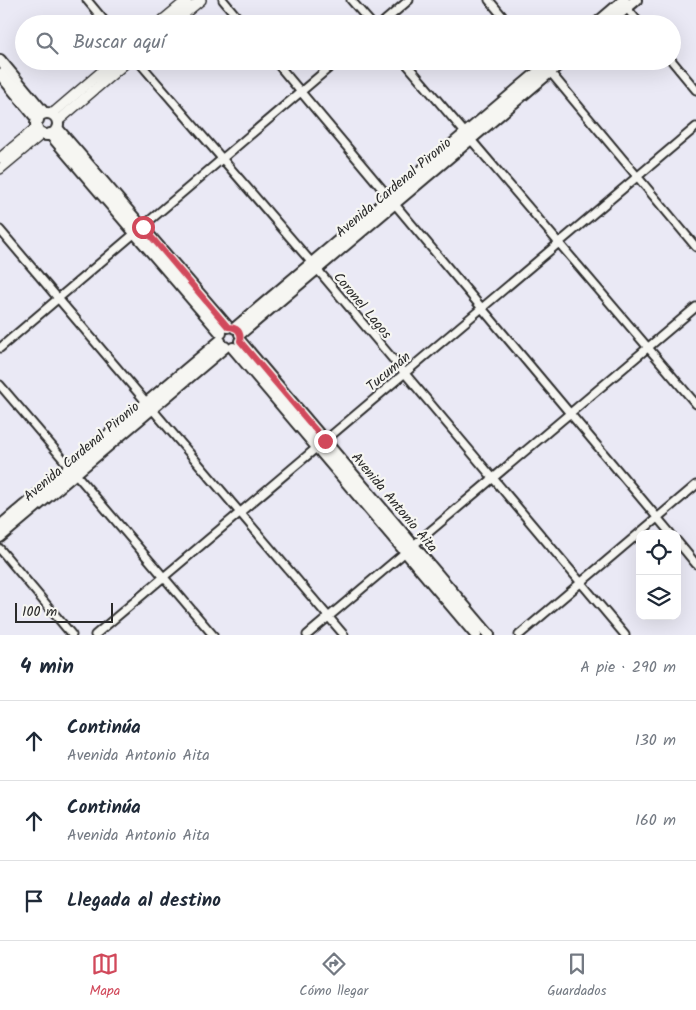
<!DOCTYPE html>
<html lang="es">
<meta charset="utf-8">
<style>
:root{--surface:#fff;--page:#f6f6f7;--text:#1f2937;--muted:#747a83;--line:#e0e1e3;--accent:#d1495b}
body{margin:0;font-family:Kalam,sans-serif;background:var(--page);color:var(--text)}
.controls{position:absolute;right:15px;bottom:15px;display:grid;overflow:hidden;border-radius:10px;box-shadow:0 5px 20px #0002}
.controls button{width:45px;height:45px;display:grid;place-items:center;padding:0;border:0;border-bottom:1px solid var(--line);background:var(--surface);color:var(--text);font:25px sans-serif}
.scale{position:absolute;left:15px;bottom:12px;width:98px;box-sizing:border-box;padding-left:5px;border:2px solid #2b2b2b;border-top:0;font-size:14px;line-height:18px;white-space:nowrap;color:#2b2b2b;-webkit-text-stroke:4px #f6f6f2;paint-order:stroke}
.stop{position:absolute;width:15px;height:15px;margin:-11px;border:4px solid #d1495b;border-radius:50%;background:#fff}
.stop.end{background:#d1495b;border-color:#fff;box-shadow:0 1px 5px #0008}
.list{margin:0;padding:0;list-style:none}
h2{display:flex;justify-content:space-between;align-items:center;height:65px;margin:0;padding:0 20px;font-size:21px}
h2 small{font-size:16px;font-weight:400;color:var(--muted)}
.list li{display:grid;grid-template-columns:32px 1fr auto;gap:15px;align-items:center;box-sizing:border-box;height:80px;padding:0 20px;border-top:1px solid var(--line)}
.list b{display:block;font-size:19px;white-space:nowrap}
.list p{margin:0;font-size:16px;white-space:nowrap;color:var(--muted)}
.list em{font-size:16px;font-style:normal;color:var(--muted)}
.icon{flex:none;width:28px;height:28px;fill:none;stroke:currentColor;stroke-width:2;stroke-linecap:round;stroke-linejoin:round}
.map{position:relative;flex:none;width:696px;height:635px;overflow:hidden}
.search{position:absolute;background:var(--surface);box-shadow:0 5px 20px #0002;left:15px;right:15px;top:15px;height:55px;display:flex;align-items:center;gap:12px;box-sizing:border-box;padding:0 18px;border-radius:28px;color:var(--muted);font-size:19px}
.sheet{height:305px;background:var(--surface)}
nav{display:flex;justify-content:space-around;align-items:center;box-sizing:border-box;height:70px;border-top:1px solid var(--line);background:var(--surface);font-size:14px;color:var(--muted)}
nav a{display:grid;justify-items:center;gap:2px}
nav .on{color:var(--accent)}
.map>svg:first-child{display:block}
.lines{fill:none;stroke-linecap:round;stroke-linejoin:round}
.minor-casing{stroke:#2b2b2b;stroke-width:11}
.tertiary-casing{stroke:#2b2b2b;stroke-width:12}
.secondary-casing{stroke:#2b2b2b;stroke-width:14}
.minor{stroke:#f6f6f2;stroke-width:7}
.tertiary{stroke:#f6f6f2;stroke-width:9}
.secondary{stroke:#f6f6f2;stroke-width:10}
.route{stroke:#d1495b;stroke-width:6}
.labels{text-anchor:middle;stroke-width:4.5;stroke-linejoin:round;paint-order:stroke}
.street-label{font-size:14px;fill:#2b2b2b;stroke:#f6f6f2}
</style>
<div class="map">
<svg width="696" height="635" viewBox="0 0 696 635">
<rect width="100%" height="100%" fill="#eae9f5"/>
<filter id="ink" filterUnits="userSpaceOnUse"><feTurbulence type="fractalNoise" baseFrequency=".02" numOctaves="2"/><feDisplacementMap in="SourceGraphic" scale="10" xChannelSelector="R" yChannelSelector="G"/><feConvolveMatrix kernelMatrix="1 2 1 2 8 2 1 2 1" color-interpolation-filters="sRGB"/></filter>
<g filter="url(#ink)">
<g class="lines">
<g class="minor-casing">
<path id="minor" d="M87,0l20,24
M223,0l20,24
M351,0l21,24
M489,0l20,24
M625,6l15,18
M381,24l28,-24
M138,61l174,202 313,372
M275,61l396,473
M404,61l292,343
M541,61l155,186
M672,61l24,29
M0,230l344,405
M0,348l337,-287
M0,385l213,250
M677,541l19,23
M0,549l72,86
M95,635l601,-508
M307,635l389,-328
M519,635l177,-150"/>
</g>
<g class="tertiary-casing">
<path id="tertiary" d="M158,24l29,-24
M172,24l29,-24
M52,114l62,-53
M58,121l70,-60
M0,158l37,-31
M0,169l43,-36"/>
</g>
<g class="secondary-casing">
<path id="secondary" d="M596,24l28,-24
M607,24l29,-24
M0,60l44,53
M0,74l38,46
M36 124a11 11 0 1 1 22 0a11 11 0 1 1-22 0Z
M57,128l171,199
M50,134l171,199
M235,328l316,-267
M240,334l323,-273
M240,341l249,294
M233,348l243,287
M0,526l220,-185
M0,537l225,-190"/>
</g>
<use href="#minor" class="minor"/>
<use href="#tertiary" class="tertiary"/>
<use href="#secondary" class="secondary"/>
</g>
</g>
<g class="lines" filter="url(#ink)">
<path class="route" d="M143,227l85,100c9,0 14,5 12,14l85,100"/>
</g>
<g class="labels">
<g class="street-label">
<text transform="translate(393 187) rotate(-40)" y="5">Avenida Cardenal Pironio</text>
<text transform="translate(363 305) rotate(50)" y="5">Coronel Lagos</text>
<text transform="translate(388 371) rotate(-40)" y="5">Tucumán</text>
<text transform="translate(81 451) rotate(-40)" y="5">Avenida Cardenal Pironio</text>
<text transform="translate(395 502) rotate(50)" y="5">Avenida Antonio Aita</text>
</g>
</g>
</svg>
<div class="controls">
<button><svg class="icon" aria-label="locate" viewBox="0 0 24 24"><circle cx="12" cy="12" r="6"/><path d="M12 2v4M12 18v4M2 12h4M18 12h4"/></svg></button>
<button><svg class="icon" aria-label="layers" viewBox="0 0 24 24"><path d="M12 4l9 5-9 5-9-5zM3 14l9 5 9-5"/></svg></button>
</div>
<div class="scale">100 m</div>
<div class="stop" style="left:143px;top:227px"></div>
<div class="stop end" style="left:325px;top:441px"></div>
<div class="search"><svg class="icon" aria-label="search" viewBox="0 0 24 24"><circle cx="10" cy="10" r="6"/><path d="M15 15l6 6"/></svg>Buscar aquí</div>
</div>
<section class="sheet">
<h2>4 min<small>A pie · 290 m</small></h2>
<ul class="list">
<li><svg class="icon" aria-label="ahead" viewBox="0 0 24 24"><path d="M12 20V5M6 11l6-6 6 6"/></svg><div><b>Continúa</b><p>Avenida Antonio Aita</p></div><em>130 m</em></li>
<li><svg class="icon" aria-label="ahead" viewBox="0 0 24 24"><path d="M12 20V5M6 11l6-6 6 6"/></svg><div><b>Continúa</b><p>Avenida Antonio Aita</p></div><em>160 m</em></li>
<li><svg class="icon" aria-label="arrive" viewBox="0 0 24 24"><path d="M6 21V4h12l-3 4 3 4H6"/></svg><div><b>Llegada al destino</b></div></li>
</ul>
</section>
<nav>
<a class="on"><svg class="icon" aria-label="map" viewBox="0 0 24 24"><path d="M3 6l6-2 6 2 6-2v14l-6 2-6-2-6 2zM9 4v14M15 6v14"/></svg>Mapa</a>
<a><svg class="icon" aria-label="directions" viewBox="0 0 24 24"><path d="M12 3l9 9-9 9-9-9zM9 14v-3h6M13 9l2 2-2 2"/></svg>Cómo llegar</a>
<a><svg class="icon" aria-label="saved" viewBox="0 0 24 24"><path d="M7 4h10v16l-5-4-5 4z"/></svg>Guardados</a>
</nav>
